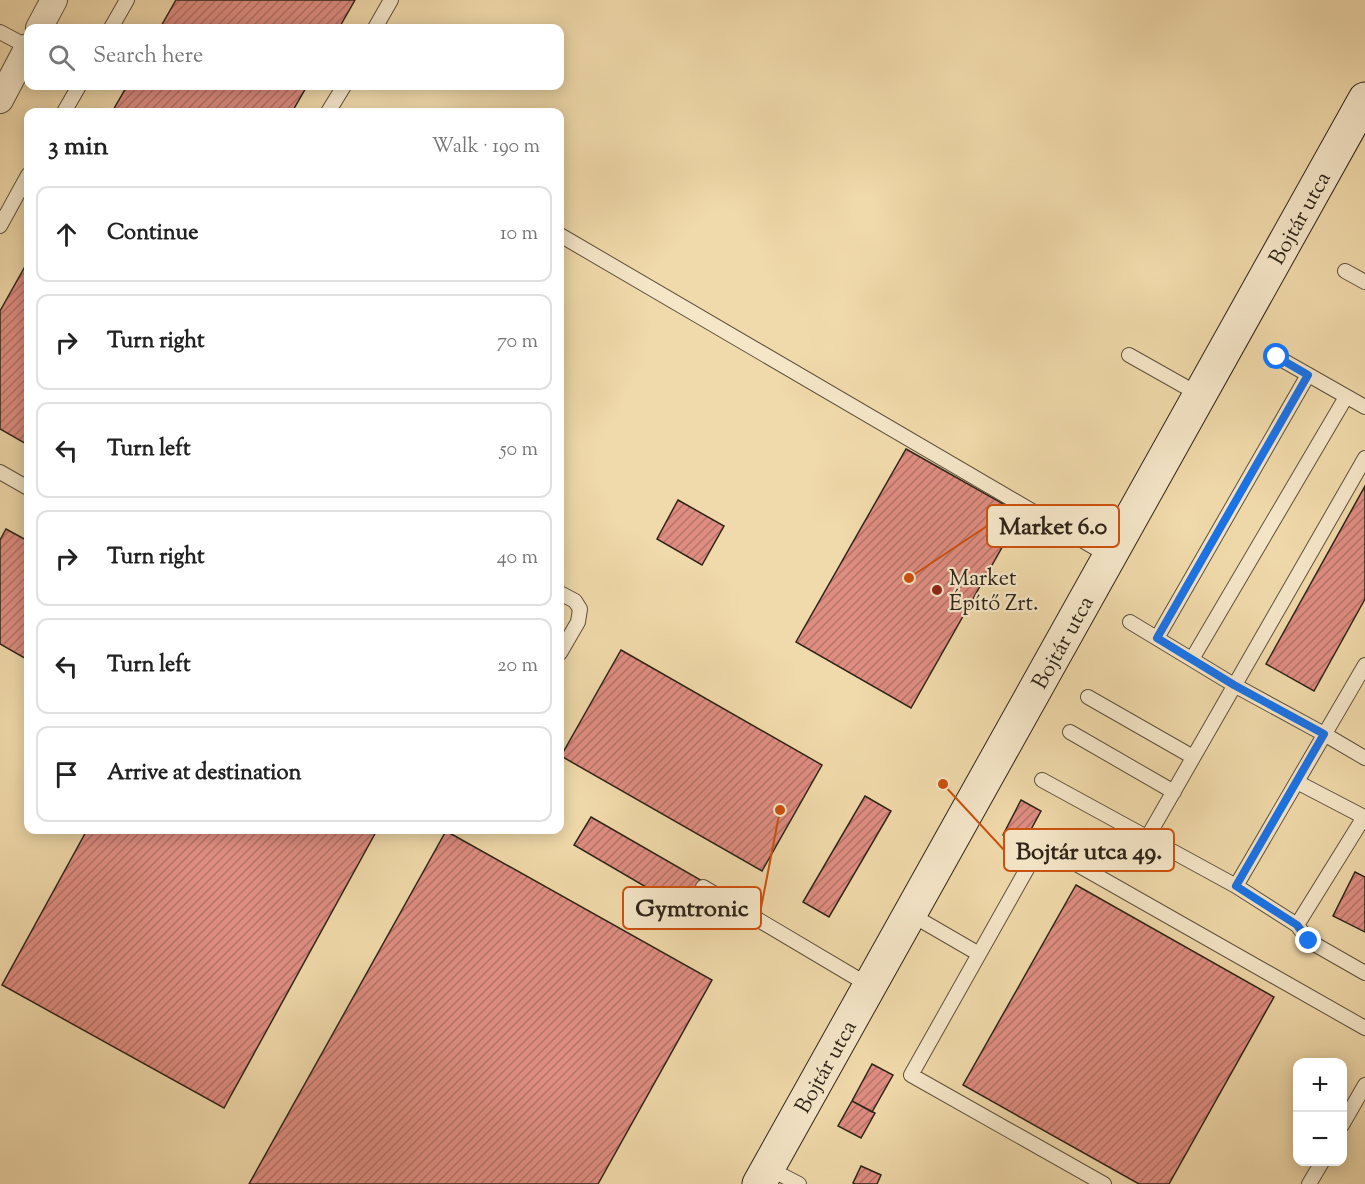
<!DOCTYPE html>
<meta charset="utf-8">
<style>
:root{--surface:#fff;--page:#f2f2f2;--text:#222;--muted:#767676;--line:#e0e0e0}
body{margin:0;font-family:"Sorts Mill Goudy",serif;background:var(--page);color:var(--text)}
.controls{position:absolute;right:18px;bottom:18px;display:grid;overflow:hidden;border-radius:12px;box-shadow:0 3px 15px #0003}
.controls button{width:54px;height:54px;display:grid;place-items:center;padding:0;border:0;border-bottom:2px solid var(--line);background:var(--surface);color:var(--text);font:30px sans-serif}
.stop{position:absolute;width:18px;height:18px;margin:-14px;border:4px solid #1a73e8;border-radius:50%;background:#fff}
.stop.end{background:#1a73e8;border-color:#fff;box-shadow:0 2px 6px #0008}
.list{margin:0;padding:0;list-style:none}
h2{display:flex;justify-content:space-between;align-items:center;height:78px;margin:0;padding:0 24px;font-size:26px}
h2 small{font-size:20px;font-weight:400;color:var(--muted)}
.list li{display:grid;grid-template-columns:39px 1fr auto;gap:18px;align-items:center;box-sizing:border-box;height:96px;margin:0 12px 12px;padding:0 12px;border:2px solid var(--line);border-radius:12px}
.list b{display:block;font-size:22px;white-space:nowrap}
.list em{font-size:20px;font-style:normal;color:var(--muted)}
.icon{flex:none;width:33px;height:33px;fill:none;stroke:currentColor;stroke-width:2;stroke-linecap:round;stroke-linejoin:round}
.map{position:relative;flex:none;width:1365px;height:1184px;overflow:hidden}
.search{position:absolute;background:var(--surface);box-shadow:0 3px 15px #0003;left:24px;top:24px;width:540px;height:66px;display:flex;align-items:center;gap:15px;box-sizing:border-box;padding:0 21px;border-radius:12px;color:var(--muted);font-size:22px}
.panel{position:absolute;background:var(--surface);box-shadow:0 3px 15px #0003;left:24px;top:108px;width:540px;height:726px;border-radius:12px}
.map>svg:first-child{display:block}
.building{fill:url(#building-hatch);stroke:#2e2418;stroke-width:1.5}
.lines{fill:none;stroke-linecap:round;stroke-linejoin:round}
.lane-casing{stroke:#5e513c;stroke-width:16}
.street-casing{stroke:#5e513c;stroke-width:28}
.secondary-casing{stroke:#2e2418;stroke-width:35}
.lane{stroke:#f5e6c8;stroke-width:14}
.street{stroke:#f5e6c8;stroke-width:26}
.secondary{stroke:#f5e6c8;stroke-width:33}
.route{stroke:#1a73e8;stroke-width:8}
.poi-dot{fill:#8f2418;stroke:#f5e6c8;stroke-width:2}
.labels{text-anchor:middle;stroke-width:4.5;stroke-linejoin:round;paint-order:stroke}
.street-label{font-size:22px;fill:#2e2418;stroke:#f5e6c8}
.poi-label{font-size:22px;fill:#2e2418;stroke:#f5e6c8;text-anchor:start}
.leader{fill:none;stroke:#cc510e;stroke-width:2}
.callout-dot{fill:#cc510e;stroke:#f5e6c8;stroke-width:2}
.callout{fill:#f5e6c8;stroke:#cc510e;stroke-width:2}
.callout-label{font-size:24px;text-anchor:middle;font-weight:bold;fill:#2e2418}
</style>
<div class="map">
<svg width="1365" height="1184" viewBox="0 0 1365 1184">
<defs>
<pattern id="building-hatch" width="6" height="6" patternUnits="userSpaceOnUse" patternTransform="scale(1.5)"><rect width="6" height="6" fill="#df8d81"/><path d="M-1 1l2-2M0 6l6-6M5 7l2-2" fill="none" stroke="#b57369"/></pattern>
</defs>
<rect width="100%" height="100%" fill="#f0d9aa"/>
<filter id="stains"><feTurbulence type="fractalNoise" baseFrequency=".00333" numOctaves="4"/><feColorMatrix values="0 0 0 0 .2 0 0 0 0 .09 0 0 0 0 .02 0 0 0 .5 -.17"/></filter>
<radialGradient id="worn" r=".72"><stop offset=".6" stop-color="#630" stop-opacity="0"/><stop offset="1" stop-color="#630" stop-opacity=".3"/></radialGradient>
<path class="building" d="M176,0h179l-16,28h-179z
M127,86h180l-15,26h-180z
M28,261v184l-28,-16v-118z
M906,449l115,65 -110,194 -115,-66z
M1365,486v113l-51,92 -48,-27z
M678,500l46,26 -22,39 -45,-26z
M6,529l22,12v119l-28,-16v-104z
M621,650l201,115 -60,106 -201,-115z
M865,796l26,15 -62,106 -26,-15z
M1021,800l20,11 -19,35 -19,-11z
M591,817l113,65 -17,29 -113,-66z
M87,830h290l-153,278 -222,-123z
M446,831l266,149 -114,204h-349z
M1355,872l10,5v55l-32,-16z
M1076,885l198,112 -105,187h-30l-176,-99z
M872,1064l21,11 -21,37 -20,-11z
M852,1101l23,12 -14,25 -23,-12z
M861,1166l20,9 -4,9h-22l-2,-1z"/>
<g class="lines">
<g class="lane-casing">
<path id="lane" d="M111,28l16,-28
M375,28l16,-28
M0,32l28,15
M64,112l15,-26
M328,112l16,-26
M0,226l28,-51
M560,235l549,321
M1345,271l20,11
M1129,355l71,40
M1277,357l88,50
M0,472l28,16
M560,593l15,8 5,8 -2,13 -18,31
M1130,622l104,63 90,49 41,24
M1157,638l151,-263
M1192,659l154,-262
M1088,697l105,60
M1070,732l104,60
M1042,780l194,106 61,39 12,16 56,32
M1297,782l67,35 -67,108
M1147,838l218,-380
M1236,886l129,-221
M703,887l167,99
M910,914l69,40
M1342,1125l23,-40
M768,1168l31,16
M1104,1184l-193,-109 130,-231 324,184
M1309,1184l13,-22"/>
</g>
<g class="street-casing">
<path id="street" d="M39,28l15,-28
M0,100l28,-53"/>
</g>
<g class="secondary-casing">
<g id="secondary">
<path id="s1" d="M759,1184l606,-1085"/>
</g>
</g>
<use href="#lane" class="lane"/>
<use href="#street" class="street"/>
<use href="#secondary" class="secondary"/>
</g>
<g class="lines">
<path class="route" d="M1277,357l31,18 -151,263 77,47 90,49 -88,152 61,39 12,16"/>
</g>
<circle class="poi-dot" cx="937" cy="590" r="6"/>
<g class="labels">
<g class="street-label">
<text dy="8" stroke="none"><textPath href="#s1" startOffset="1107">Bojtár utca</textPath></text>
<text dy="8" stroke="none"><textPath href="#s1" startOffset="621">Bojtár utca</textPath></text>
<text dy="8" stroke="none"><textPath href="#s1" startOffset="135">Bojtár utca</textPath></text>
</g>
<g class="poi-label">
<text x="949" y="585">Market<tspan x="949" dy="25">Építő Zrt.</tspan></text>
</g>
</g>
<path class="leader" d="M909 578L987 526M943 784L1004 850M780 810L761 908"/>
<g class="callout-dot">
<circle cx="909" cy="578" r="6"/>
<circle cx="943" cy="784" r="6"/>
<circle cx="780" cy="810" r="6"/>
</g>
<g class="callout">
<rect x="987" y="505" width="132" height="42" rx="6"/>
<rect x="1004" y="829" width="170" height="42" rx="6"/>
<rect x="623" y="887" width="138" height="42" rx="6"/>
</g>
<g class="callout-label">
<text x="1053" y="534">Market 6.0</text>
<text x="1089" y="859">Bojtár utca 49.</text>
<text x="692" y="916">Gymtronic</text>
</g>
<rect width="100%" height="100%" filter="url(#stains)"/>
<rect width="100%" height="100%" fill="url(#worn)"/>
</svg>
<div class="controls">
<button>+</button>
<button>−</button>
</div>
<div class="stop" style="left:1277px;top:357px"></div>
<div class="stop end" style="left:1309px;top:941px"></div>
<div class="search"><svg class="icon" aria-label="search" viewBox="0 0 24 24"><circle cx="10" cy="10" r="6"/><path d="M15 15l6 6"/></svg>Search here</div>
<section class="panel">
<h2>3 min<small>Walk · 190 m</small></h2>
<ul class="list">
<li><svg class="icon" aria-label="ahead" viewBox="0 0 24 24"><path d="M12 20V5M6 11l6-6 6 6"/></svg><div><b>Continue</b></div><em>10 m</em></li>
<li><svg class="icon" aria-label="right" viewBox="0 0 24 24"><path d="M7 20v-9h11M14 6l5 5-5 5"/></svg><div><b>Turn right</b></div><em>70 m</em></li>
<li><svg class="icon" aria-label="left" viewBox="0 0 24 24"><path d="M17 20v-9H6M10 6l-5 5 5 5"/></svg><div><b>Turn left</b></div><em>50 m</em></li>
<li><svg class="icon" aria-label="right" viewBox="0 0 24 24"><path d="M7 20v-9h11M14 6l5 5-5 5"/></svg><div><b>Turn right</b></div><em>40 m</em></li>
<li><svg class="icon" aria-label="left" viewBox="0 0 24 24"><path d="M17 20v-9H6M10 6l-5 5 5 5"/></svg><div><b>Turn left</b></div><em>20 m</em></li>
<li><svg class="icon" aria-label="arrive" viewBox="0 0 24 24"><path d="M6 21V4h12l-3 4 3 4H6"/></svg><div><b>Arrive at destination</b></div></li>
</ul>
</section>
</div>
